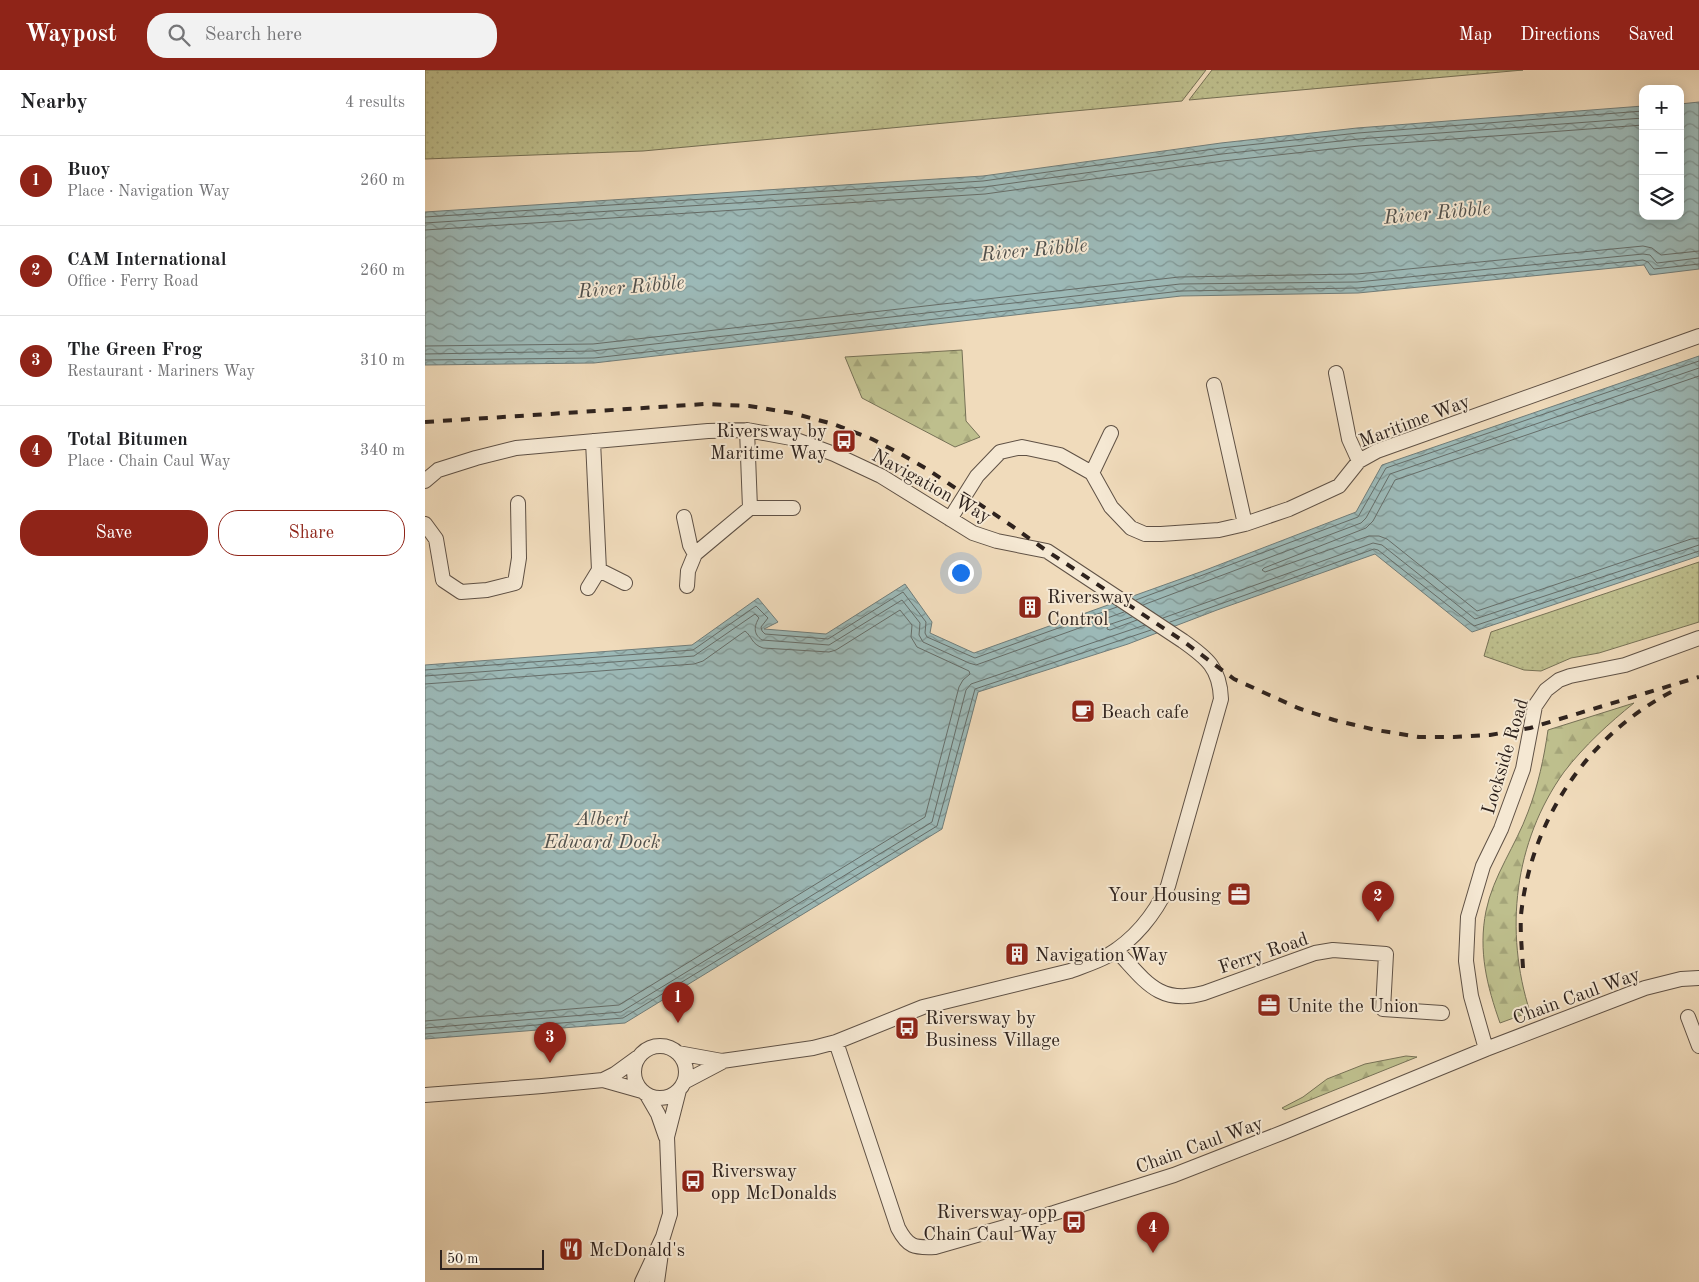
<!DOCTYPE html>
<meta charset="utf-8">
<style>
:root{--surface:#fff;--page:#f2f2f2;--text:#202124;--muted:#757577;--line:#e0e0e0;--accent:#8f2418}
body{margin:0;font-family:"Old Standard TT",serif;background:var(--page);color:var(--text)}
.controls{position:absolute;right:15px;top:15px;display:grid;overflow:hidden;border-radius:10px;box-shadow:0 2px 12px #0003}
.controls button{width:45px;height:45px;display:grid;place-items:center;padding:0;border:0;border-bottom:1px solid var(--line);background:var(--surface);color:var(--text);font:25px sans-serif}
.scale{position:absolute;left:15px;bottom:12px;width:104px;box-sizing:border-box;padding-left:5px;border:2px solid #2f231e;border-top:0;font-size:14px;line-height:18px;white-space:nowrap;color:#2f231e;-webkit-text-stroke:4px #f5e8d3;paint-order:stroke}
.you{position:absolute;left:535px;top:502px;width:18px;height:18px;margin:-12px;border:4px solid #fff;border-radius:50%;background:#1a73e8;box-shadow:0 0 0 8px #1a73e833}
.badge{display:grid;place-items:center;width:32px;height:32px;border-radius:50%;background:var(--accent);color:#fff;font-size:16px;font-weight:700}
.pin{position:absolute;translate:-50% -41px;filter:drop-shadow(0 1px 2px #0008)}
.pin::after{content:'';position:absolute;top:26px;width:18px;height:15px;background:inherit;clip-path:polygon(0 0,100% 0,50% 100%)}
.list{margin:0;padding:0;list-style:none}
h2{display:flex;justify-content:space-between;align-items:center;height:65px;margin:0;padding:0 20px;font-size:21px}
h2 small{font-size:16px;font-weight:400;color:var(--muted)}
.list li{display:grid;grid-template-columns:32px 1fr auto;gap:15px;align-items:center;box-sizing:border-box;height:90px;padding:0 20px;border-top:1px solid var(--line)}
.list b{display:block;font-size:19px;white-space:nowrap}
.list p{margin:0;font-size:16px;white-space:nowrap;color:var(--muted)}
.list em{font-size:16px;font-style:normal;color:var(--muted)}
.actions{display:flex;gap:10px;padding:15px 20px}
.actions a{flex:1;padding:11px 0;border:1px solid var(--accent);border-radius:20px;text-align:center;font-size:18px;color:var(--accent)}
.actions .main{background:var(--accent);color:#fff}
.icon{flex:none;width:28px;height:28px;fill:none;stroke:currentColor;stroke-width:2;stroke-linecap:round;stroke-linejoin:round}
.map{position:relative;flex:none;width:1274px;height:1212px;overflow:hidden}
header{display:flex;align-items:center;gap:30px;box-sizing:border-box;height:70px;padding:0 25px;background:var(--accent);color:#fff}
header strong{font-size:24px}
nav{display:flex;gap:28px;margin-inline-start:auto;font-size:18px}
.search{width:350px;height:45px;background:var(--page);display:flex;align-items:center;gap:12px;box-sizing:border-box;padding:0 18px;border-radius:20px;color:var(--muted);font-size:19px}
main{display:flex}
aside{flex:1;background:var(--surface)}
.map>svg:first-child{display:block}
.grass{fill:url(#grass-dots);stroke:#767156}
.forest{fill:url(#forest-firs);stroke:#767156}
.water{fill:url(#water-waves);stroke:#707d7a}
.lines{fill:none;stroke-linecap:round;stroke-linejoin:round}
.shore{stroke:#666e6a;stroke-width:1}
.minor-casing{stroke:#5f5145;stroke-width:16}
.minor{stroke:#f5e8d3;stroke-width:14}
.rail{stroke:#2f231e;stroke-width:4;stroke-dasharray:9 9;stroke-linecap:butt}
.labels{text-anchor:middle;stroke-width:4;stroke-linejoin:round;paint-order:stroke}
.street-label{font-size:19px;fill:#2f231e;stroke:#f5e8d3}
.poi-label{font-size:19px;fill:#2f231e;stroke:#f5e8d3;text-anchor:start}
.water-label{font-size:20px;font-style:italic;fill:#50504c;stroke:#f5e8d3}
</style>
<header>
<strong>Waypost</strong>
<div class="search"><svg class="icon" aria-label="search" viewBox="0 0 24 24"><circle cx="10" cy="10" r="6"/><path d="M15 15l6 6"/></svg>Search here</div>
<nav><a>Map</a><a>Directions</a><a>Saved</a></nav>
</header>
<main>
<aside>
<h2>Nearby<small>4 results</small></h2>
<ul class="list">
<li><span class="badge">1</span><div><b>Buoy</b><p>Place · Navigation Way</p></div><em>260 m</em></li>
<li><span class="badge">2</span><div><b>CAM International</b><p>Office · Ferry Road</p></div><em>260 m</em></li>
<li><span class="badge">3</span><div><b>The Green Frog</b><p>Restaurant · Mariners Way</p></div><em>310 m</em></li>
<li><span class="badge">4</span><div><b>Total Bitumen</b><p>Place · Chain Caul Way</p></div><em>340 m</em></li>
</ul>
<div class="actions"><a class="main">Save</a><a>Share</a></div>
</aside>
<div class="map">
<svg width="1274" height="1212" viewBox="0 0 1274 1212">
<defs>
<pattern id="grass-dots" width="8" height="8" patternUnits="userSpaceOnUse" patternTransform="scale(1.25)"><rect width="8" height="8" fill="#bebf8d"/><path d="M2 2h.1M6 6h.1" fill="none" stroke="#a4a479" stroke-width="1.8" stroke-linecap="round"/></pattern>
<pattern id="forest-firs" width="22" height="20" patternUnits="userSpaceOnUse" patternTransform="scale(1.25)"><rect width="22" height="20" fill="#bebf8d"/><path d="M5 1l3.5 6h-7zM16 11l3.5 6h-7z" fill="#a4a479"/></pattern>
<pattern id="water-waves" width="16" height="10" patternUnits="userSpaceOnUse" patternTransform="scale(1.25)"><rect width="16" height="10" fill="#9cb9b7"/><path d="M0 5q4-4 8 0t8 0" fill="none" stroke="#809694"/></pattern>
</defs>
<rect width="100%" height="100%" fill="#f0dbbb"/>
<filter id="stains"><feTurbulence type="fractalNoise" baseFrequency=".004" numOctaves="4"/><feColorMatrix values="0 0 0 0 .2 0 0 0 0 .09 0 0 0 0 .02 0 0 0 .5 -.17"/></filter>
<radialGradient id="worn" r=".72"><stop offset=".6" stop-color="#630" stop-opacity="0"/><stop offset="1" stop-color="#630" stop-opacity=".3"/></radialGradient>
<path class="grass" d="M0,0h781l-24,31 -539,50 -218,8z
M787,0h311l-334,30z
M1274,492v60l-100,31 -28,5 -30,13 -17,-1 -40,-14 7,-24z"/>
<path class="forest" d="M537,280l4,71 14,16 -25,10 -93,-49 -17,-41z
M1209,633c-25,20 -50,43 -70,69 -50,70 -60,159 -34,240l-30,11c-13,-37 -22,-72 -14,-112 7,-35 30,-66 42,-99 10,-26 16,-54 20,-82z
M981,986l11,1 -132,53 -3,-2 21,-11 24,-18 38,-15z"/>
<path class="water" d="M1274,32v167l-49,6 -6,-10 -286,28 -177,3 -587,67 -169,2v-153l558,-36 238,-33 136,-15 286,-22v110h37v-112z
M1274,286v200l-227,76 -97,-78 -158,56 -89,34 -150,48 -36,137 -317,194 -200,16v-374l267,-20 66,-47 20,24 -14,7 62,5 79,-50 27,38 -2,11 44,20 229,-82 153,-59 26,-47z"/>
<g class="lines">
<path class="shore" d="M0,147l558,-36 238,-33 137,-15 285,-22
M0,153l559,-36 238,-33 136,-15 285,-21
M0,160l560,-36 238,-33 136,-15 284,-21
M0,276l168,-2 586,-67 178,-3 286,-28 9,2 9,7 38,-4
M0,284l168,-3 587,-67 177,-2 286,-28 7,1 7,8 42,-5
M0,290l169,-2 587,-67 177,-3 285,-28 5,2 6,7 45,-5
M1274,306l-304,104 -22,41 -7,7 -102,40 -2,2 3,2 104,-36h10l8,3 90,72 214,-72 8,-1
M711,530l222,-83 28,-49 313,-107
M718,535l218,-82 5,-5 24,-44 309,-106
M707,547l-24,8 -1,4 3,1 27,-10
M738,548l210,-75 9,2 93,74 224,-74
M745,552l204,-73 4,1 96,76 225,-75
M0,600l268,-20 63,-44 12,12 -7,9 1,4 3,3 63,5 75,-47 23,30 -1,11 2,4 48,21 142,-51
M0,606l269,-20 61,-42 4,4c-5,8 -6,16 3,22l67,5 73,-45 18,23 -1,12 4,7 46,21 7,2 148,-53
M0,614l269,-20 9,-3 42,-30c7,5 6,13 18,17l66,4 7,-2 64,-40 12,15 -1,12 6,10 52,24 1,3 -7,6 -4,7 -34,130 -306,188 -194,16
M0,958l196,-16 311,-190 34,-132 5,-6 174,-59
M0,964l198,-16 314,-192 38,-137 176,-59"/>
<g class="minor-casing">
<path id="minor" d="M911,303l13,66 10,22
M789,315l31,139
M667,403l19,-40
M0,411l13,-11 38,-12 40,-10 192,-17 39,-1 44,8 43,16 47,22 92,57 24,8 50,10 136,90c24,17 37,27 38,58l-53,187c-13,28 -34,54 -61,70 -11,6 -24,10 -37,15l-147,36 -87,35 -23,6 -91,13 -44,-8
M325,438h43
M259,447l6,28 5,9 -7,17 -1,15
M525,449l27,-43 23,-24 22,-5 38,8 32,18 19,34 20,21 14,6h16l58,-4 26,-6 44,-15 50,-23 20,-25 18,-10 322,-115
M0,454l11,15 7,41 18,12 26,-2 28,-7 4,-25 -1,-55
M270,484l55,-46 -3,-78
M174,500l26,13
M163,518l11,-18 -6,-129
M691,880c28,29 42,56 88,43l111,-40 18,-3 53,4 -3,55 59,4
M1263,947l11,29
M411,972l62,186c10,19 16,20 37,19l119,-34 120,-38 110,-43 202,-83 159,-61 36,-9 18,-1
M209 1002a26 26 0 1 1 52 0a26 26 0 1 1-52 0Z
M1061,979l-15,-53 -5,-35 2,-44 15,-51 18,-37 22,-60 12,-63 11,-16 13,-10 11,-4 55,-11 74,-27
M178,1010l12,-6 22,-16
M259,1012l38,-20
M0,1025l117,-9 61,-6 39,11
M222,1025l11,19 8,23
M217,1212l21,-45 7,-23 -3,-77 12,-47
M232,1212l4,-29"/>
</g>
<use href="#minor" class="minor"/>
<path class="rail" d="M0,352l280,-18 44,2 43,7 41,11 39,15 27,14 28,16 85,57 35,25 136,90 51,38 64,29 36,12 42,10 43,7h35l36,-2 40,-7 169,-51
M1098,898c-1,-18 -3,-36 -2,-53 10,-97 69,-183 156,-226"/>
</g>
<defs>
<g id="bus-square" transform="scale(1.25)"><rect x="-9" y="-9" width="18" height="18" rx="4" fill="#8f2418" stroke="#f5e8d3"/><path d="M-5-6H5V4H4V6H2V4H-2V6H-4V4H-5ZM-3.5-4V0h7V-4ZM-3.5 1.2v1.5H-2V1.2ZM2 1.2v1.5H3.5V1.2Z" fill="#fff"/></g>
<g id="building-square" transform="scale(1.25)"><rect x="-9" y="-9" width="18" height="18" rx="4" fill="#8f2418" stroke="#f5e8d3"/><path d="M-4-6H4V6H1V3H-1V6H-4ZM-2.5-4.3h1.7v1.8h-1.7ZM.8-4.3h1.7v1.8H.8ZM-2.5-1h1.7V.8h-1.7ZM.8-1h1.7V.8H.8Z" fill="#fff"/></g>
<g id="cafe-square" transform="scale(1.25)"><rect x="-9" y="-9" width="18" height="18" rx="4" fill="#8f2418" stroke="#f5e8d3"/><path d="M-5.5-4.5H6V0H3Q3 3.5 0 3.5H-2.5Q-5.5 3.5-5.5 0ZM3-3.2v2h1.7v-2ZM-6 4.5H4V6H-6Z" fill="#fff"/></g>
<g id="office-square" transform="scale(1.25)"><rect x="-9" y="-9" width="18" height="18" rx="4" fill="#8f2418" stroke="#f5e8d3"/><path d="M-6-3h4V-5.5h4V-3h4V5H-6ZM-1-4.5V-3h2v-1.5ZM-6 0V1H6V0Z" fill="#fff"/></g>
<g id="restaurant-square" transform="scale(1.25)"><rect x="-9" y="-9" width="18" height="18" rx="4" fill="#8f2418" stroke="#f5e8d3"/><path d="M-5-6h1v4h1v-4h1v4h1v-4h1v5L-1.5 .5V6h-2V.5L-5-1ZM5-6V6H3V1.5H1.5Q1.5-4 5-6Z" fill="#fff"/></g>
</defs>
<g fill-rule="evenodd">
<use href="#bus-square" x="419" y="371"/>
<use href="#building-square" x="605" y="537"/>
<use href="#cafe-square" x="658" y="641"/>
<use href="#office-square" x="814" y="824"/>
<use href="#building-square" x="592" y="884"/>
<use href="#office-square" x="844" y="935"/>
<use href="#bus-square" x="482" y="958"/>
<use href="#bus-square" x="268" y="1111"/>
<use href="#bus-square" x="649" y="1152"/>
<use href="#restaurant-square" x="146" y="1179"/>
</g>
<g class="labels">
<g class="street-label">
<text transform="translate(989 350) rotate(-21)" y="7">Maritime Way</text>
<text transform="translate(507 415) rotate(29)" y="7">Navigation Way</text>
<text transform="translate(1079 686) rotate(-73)" y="7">Lockside Road</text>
<text transform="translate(838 882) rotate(-19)" y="7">Ferry Road</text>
<text transform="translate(1151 925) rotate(-20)" y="7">Chain Caul Way</text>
<text transform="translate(774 1074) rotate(-20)" y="7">Chain Caul Way</text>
</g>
<g class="poi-label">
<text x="402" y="367" text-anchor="end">Riversway by<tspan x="402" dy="22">Maritime Way</tspan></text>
<text x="622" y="533">Riversway<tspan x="622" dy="22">Control</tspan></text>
<text x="676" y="648">Beach cafe</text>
<text x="796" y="831" text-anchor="end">Your Housing</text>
<text x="610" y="891">Navigation Way</text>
<text x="862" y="942">Unite the Union</text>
<text x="500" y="954">Riversway by<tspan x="500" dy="22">Business Village</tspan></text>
<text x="286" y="1107">Riversway<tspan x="286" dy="22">opp McDonalds</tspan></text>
<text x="632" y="1148" text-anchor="end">Riversway opp<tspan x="632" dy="22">Chain Caul Way</tspan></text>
<text x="164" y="1186">McDonald's</text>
</g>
<g class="water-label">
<text transform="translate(1012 142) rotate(-5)" y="7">River Ribble</text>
<text transform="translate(609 179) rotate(-5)" y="7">River Ribble</text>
<text transform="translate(206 216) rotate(-5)" y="7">River Ribble</text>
<text x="177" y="755">Albert<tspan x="177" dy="23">Edward Dock</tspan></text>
</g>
</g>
<rect width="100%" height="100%" filter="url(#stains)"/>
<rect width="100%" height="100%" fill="url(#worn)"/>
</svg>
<div class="controls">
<button>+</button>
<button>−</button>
<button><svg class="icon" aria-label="layers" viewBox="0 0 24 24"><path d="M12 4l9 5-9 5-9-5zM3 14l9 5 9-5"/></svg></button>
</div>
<div class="scale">50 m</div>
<div class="you"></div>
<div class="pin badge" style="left:253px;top:953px">1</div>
<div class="pin badge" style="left:953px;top:852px">2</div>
<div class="pin badge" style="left:125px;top:993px">3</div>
<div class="pin badge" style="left:728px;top:1183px">4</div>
</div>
</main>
